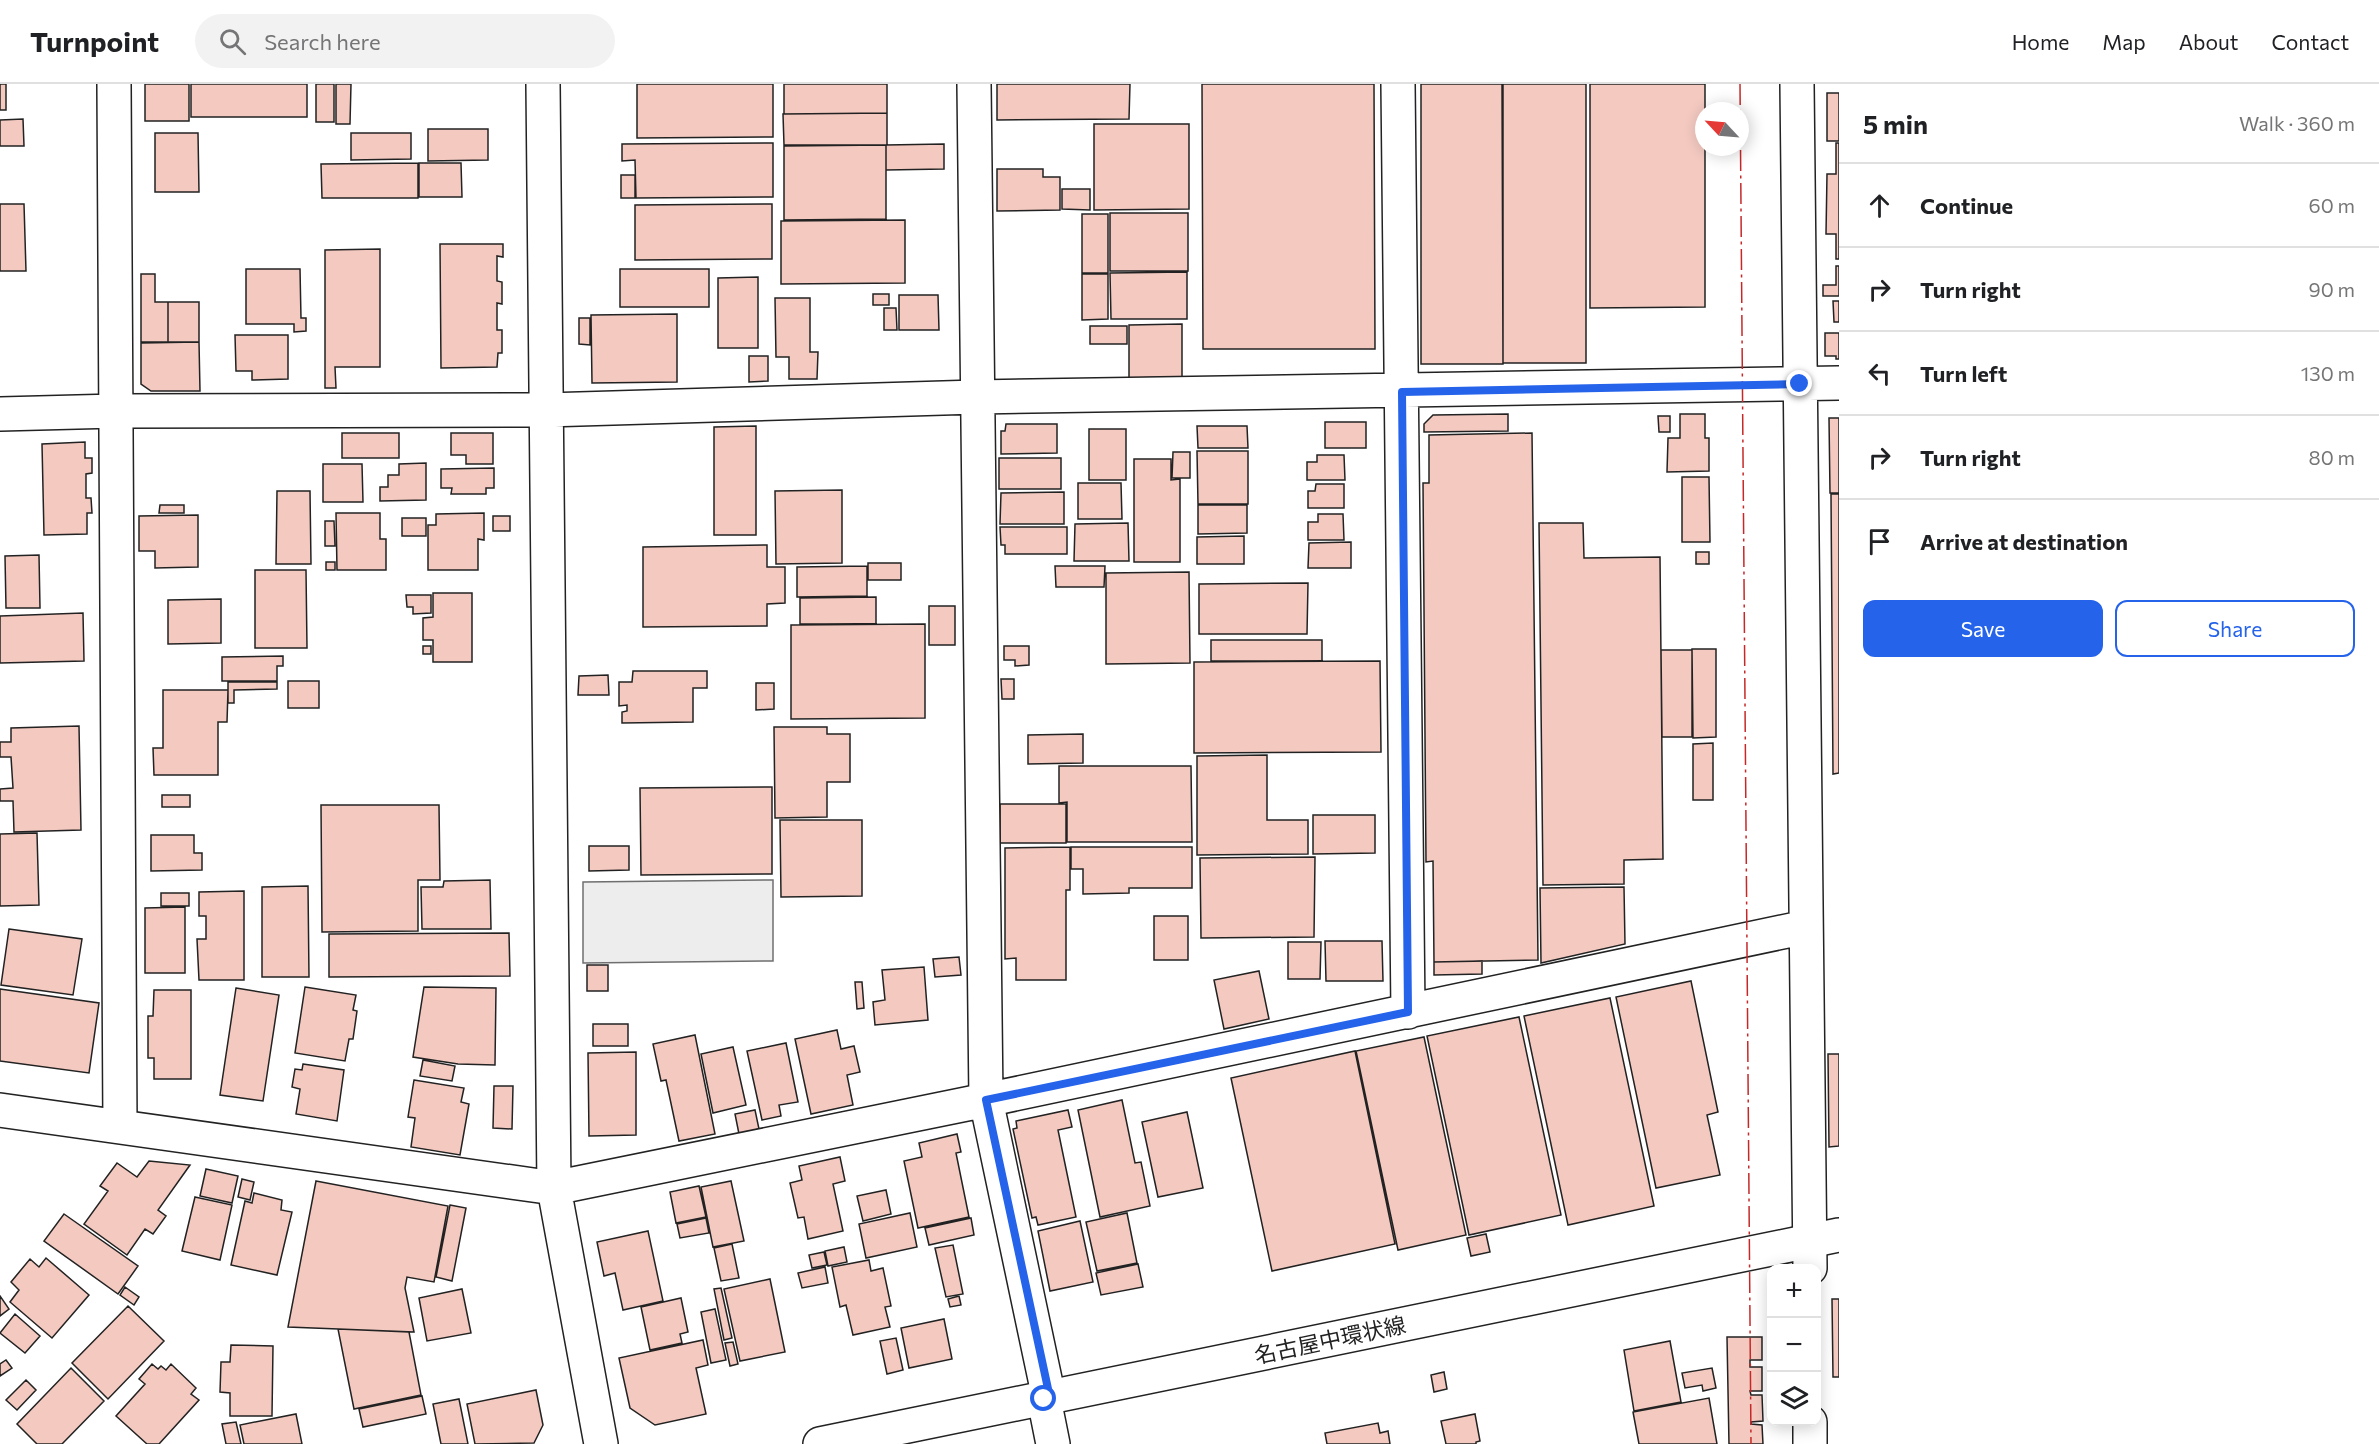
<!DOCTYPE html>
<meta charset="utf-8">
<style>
:root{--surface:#fff;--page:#f2f2f2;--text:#202124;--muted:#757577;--line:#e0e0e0;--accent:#2563eb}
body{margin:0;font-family:Commissioner,"Noto Sans JP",sans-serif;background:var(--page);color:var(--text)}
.controls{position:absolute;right:18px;bottom:18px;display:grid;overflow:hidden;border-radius:12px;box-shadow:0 3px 15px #0003}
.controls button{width:54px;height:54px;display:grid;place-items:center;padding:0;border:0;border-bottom:2px solid var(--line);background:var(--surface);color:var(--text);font:30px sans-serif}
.compass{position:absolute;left:1695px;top:18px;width:54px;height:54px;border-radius:50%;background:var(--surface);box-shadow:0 3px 15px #0003;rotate:296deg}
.stop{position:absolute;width:18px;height:18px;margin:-14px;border:4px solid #2563eb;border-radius:50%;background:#fff}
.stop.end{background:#2563eb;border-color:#fff;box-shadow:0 2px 6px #0008}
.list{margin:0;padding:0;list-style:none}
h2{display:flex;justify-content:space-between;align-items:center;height:78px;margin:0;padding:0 24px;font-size:26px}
h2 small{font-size:20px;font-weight:400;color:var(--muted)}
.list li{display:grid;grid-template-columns:39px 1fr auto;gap:18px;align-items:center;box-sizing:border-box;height:84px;padding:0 24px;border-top:2px solid var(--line)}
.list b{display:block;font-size:22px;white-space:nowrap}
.list em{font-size:20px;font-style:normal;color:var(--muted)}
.actions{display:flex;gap:12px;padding:18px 24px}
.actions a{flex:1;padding:14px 0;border:2px solid var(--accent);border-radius:12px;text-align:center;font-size:21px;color:var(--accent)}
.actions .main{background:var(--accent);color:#fff}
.icon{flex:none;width:33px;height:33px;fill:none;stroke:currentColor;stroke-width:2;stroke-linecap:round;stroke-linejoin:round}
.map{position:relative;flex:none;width:1839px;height:1360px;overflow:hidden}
header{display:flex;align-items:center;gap:36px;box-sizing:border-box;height:84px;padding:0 30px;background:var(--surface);border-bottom:2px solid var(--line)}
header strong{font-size:28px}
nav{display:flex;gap:33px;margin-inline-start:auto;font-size:21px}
.search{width:420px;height:54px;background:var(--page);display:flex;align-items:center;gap:15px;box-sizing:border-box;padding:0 21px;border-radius:33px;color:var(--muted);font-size:22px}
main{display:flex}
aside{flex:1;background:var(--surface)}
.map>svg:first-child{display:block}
.parking{fill:#ededed;stroke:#6f6f6f;stroke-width:1.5}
.building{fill:#f3c9c0;stroke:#222;stroke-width:1.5}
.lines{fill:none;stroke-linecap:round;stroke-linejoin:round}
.minor-casing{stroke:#222;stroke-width:36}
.major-casing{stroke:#222;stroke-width:36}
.minor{stroke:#fff;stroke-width:33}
.major{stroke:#fff;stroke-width:33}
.power{stroke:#c62828;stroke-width:1.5;stroke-dasharray:21 4.5 3 4.5;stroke-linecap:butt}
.route{stroke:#2563eb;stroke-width:8}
.labels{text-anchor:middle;stroke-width:4.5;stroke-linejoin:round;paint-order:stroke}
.street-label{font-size:22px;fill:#222;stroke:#fff}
</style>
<header>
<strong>Turnpoint</strong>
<div class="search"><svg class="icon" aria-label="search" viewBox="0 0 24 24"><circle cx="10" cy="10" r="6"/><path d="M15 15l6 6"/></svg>Search here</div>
<nav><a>Home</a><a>Map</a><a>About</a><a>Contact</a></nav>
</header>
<main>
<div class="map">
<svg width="1839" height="1360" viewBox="0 0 1839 1360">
<rect width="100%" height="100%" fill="#fff"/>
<path class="parking" d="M773,796v81l-190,2v-81z"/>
<path class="building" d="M0,0h6v26h-6z
M145,0h44v37h-44z
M191,0h116v33h-116z
M316,0h18v38h-18z
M336,0h15l-1,40h-14z
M637,0h136v53l-136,1z
M784,0h103v29l-103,1z
M997,0h133l-1,35 -132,1z
M1202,0h172l1,265h-172z
M1421,0h81l1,280h-82z
M1503,0h83v279h-83z
M1590,0h115v223l-115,1z
M1827,9h12v48h-12z
M887,29v32h-103l-1,-31z
M23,35l1,27h-24v-26z
M1094,40h95v85l-95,1z
M428,45h60v31l-60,1z
M155,49h43l1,59h-44z
M351,49h60v26l-60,1z
M773,59v54l-137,1 -1,-38 -13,1v-17z
M1836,59h3v116h-3v-25h-10l1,-60h9z
M944,60v25l-58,1v-25z
M886,61v74l-102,1v-74z
M418,79v35h-96l-1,-34z
M419,79h42l1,34h-43z
M997,85h46v8h17v33l-63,1z
M621,91h14v23h-14z
M1062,105h28v21l-28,-1z
M0,120h24l2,67h-26z
M772,120v55l-137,1v-55z
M1110,129h78v58h-78z
M1082,130h26v59h-26z
M905,136v63l-124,1v-63z
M440,160h63v13l-6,-1v25l5,1v22l-5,-1v27h5v23h-4l-1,14 -56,1z
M380,165v118h-45l1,21h-11v-138z
M1836,182h3v30h-16v-11h13z
M246,185h54l1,49h5v13l-12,1v-8h-48z
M620,185h89v38h-89z
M1187,188v47h-76l-1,-46z
M141,190h14v28h13v40h-27z
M1082,190h26v45l-26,1z
M758,193v71h-40v-70z
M873,210h16v11h-16z
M899,211h39l1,35h-40z
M775,214h35v54h8l-1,27h-28v-22h-13z
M1833,217h6v21h-5z
M168,218h31v40h-31z
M884,224h12l1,22h-13z
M677,230v68l-85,1 -1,-68z
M579,234h11v27l-11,-1z
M1182,240v53l-53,1v-53z
M1090,242h37v18h-37z
M1825,249h14v26h-3v-3h-11z
M235,251h53v44l-36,1v-9h-16z
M199,258l1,49h-49l-10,-7v-41z
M749,272h19v25l-19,1z
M1508,330v17l-84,1v-8l9,-9z
M1680,330h25v24h4v33l-42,1 1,-34h12z
M1658,332h12v16h-11z
M1829,334h10v75h-9z
M1325,338h41v26h-41z
M1006,340h51v29l-56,1v-23h4z
M756,342v109h-42v-108z
M1197,342h50l1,22h-50z
M1089,345h37v51h-37z
M342,349h57v25h-57z
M451,349h42v31h-27v-9h-15z
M1532,349l6,527 -104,2 -1,-101 -7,1 -3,-379h6v-48z
M85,358v16h7v15l-6,1v24h5l1,15h-5v21l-43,1 -2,-91z
M1197,367h51v53h-50z
M1173,368h17v26h-18z
M1317,371h27l1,25h-38v-18h10z
M999,374h62v31h-62z
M1134,375h37v21l9,-1v83h-46z
M426,379v37l-46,1v-14h8v-12h11v-11z
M323,380h39l1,38h-40z
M494,384v20h-8v6h-35l1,-6h-11v-19z
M1682,393h27l1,65h-28z
M1078,399h43l1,36h-44z
M1316,400h28v24h-36v-17h7z
M842,406v73l-66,1 -1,-73z
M277,407h33l1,73h-35z
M1064,408v32h-64l1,-31z
M1831,410h8v279l-6,1z
M160,421h24v8h-25z
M1198,421h49v28l-49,1z
M336,429h44v26h6v31h-49z
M484,429v27l-6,-1v31h-50v-45h8v-11z
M1318,430h25l1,26h-36v-18h10z
M198,431v52l-43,1v-17h-16v-35z
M493,432h17v15h-17z
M402,434h24v18h-24z
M325,437h9l1,25h-10z
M1128,439l1,38h-55l1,-37z
M1539,439h44l1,35 76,-1 3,302 -39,1v24l-81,1z
M1000,443h67v27h-62v-9h-4z
M1244,452v28h-47v-27z
M1351,458v26h-43l1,-25z
M767,461v22h18v36l-18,1v22l-124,1v-80z
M1696,468h13v12h-13z
M39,471l1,53h-34l-1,-52z
M326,478h9v8h-9z
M868,479h33v17h-33z
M867,482v30l-70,1v-30z
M1055,482h50l-1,21h-48z
M255,486h51l1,78h-52z
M1189,488l1,91 -84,1v-91z
M1308,499l-1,51h-108v-50z
M433,509h39v69h-39v-22h-10v-22l10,-1z
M406,511h25v18l-18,1v-7h-6z
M876,513v27h-76v-26z
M221,515v44l-53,1v-44z
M929,522h26v39h-26z
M83,529l1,48 -84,2v-47z
M925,540v94l-134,1v-94z
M1211,556h111v21h-111z
M423,562h8v8h-8z
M1004,562h25v19l-14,1v-6h-11z
M1692,565h24v88l-23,1z
M1661,566h31v87h-30z
M283,572v10h-6v15h-55v-24z
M1380,577l1,91 -187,1v-91z
M633,587h74v17h-14v34l-71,1v-11l5,-1v-6l-8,1v-24h13z
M608,591l1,20h-31l1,-19z
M1001,595h13v20h-12z
M288,597h31v27h-31z
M228,598h49v7l-43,1v13h-6z
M756,599h18v26l-18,1z
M163,606h65l-1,32h-9v53h-64l-1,-27h10z
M79,642l2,104 -67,2 -1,-31h-13v-12l13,-1 -2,-31h-11v-15h11v-14z
M774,643h53v7h23v48h-23v35l-52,1z
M1083,650v29l-55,1v-29z
M1713,659v57h-20v-56z
M1267,671v65h41v34l-111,1v-99z
M1059,682h132l1,76h-125v-40l-8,1z
M772,703v87l-131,1 -1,-87z
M162,711h28v12h-28z
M1000,720h66v39h-66z
M321,721h118l1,75h-22v51l-96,1z
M1313,731h62v38l-62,1z
M780,736h82v76l-81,1z
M37,749l2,72 -39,1v-72z
M151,751h43v18h8v17l-51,1z
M589,762h40v24l-40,1z
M1070,763v43h-4v90h-50v-22l-11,1v-111z
M1071,763h121v41h-63v5l-46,1v-25h-12z
M1315,773l-1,80 -113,1 -1,-80z
M490,796l1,49h-69l-1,-42h22l1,-6z
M308,802l1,91h-47v-90z
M1624,803l1,57 -84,19 -1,-75z
M244,807v89h-45l-2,-41h9v-23h-7v-24z
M161,809h28v13h-28z
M185,823v66h-40v-65z
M1154,832h34v44h-34z
M9,845l73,10 -9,56 -72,-10z
M509,849l1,43 -181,1v-43z
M1325,857h57l1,40h-57z
M1288,858h33l-1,37h-32z
M959,873l2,18 -26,2 -2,-18z
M1482,877v13l-48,1v-13z
M587,881h21v26h-21z
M924,883l4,53 -53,5 -2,-23 12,-2 -3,-30z
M1259,887l10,48 -45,10 -10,-49z
M1691,897l27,131 -11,3 13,60 -64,13 -40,-191z
M855,898h7l2,26 -7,1z
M305,903l51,8 -3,15 4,1 -4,28h-4l-4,22 -50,-8z
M424,903l72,1 -1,77 -37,-1 -45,-7z
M236,904l43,7 -16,106 -43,-6z
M0,905l99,14 -10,70 -89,-12z
M154,906h37v89h-37v-21h-6v-42h5z
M1610,914l44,208 -86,19 -44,-209z
M1519,933l42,198 -92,20 -42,-199z
M593,940h35v22h-35z
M837,946l4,19 13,-3 6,26 -13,3 6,30 -42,9 -16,-75z
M695,951l20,99 -36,7 -13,-61 -5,1 -8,-37z
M1424,953l42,198 -68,15 -42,-199z
M786,959l12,59 -19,3 2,11 -19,4 -15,-69z
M733,963l13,58 -33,8 -12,-59z
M1355,967l40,193 -123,27 -41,-193z
M636,968v83l-47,1 -1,-83z
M1828,970h11v92l-10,1z
M423,976l32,6 -3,15 -32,-5z
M303,980l41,6 -7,51 -41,-7 4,-25 -8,-2 3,-18 7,1z
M414,996l50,8 -3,14 8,2 -9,51 -49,-8 4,-29 -7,-1z
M494,1002h19l-1,43 -19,-1z
M1122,1016l13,63 6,-1 9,44 -50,11 -22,-107z
M755,1026l4,19 -20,5 -4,-20z
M1068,1026l4,17 -14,3 18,87 -38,8 -2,-8 -4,1 -19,-89 4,-1 -1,-7z
M1187,1028l16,76 -45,9 -16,-75z
M957,1050l4,18 -5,1 13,64 -51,11 -14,-67 18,-4 -3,-14z
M840,1073l5,24 -12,3 10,47 -35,8 -4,-22 -6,1 -8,-35 12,-3 -3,-14z
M149,1077l41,4 -32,45 8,6 -13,18 -8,-5 -18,26 -43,-31 24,-33 -8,-5 17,-23 20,14z
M206,1085l32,7 -6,27 -32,-7z
M242,1095l12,3 -4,18 -12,-3z
M316,1097l132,25 -14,76 -27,-5 -2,11 9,44 -126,-5z
M731,1097l13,60 -31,6 -12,-60z
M699,1102l7,31 -30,6 -6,-31z
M886,1106l5,24 -28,7 -6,-25z
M254,1109l28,7 -1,10 11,2 -15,63 -46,-10 14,-64 7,2z
M195,1113l37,8 -12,55 -38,-9z
M450,1121l16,3 -14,73 -16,-4z
M910,1129l7,34 -51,11 -7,-34z
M1127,1129l10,50 -40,8 -11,-49z
M64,1130l74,52 -20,28 -74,-53z
M706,1134l3,15 -29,5 -3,-14z
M971,1134l3,17 -45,10 -4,-17z
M1080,1137l13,61 -43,9 -12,-60z
M648,1147l15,70 -40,9 -8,-37 -11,3 -7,-34z
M1486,1150l4,18 -19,4 -4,-18z
M732,1160l7,34 -18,3 -7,-33z
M953,1161l10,49 -17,3 -11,-49z
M844,1163l3,15 -19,4 -3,-15z
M824,1168l3,13 -15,3 -3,-13z
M46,1174l43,37 -37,43 -42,-36 9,-12 -8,-8 19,-23 9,8z
M869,1176l2,11 12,-3 8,38 -6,1 5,20 -37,8 -7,-30 -6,2 -8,-40z
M1138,1180l5,23 -42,8 -5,-22z
M825,1183l3,16 -26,5 -4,-15z
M770,1195l15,73 -45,9 -16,-72z
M125,1203l14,10 -5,8 -14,-10z
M721,1204l11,50 -8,2 -10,-51z
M462,1205l9,44 -44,8 -8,-43z
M0,1212l9,13 -9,7z
M959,1212l2,9 -11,2 -2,-8z
M681,1214l7,34 -8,2 2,9 -32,7 -9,-43z
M1832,1215h7v78h-6z
M128,1222l36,35 -56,58 -36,-36z
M715,1225l11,51 -15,3 -10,-51z
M15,1230l25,22 -15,17 -25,-20z
M944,1235l8,40 -43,9 -8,-40z
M338,1245l71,3 12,63 -67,14z
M1727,1253h35v23h-12v7h12v24h-12l1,4h11l1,26 -12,1v2l11,1 1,19h-34z
M896,1254l7,32 -16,4 -7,-33z
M703,1256l5,25 -12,3 10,46 -51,11 -25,-17 -11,-50z
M1670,1257l11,61 -47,9 -10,-61z
M733,1258l5,22 -8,2 -5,-23z
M231,1261l42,1 -1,70h-42v-23l-10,-1 1,-30h9z
M6,1276l6,8 -12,8v-12z
M152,1280l6,5 3,-3 5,4 5,-6 25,24 -5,6 8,6 -40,44h-12l-31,-28 29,-32 -6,-5z
M71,1284l33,33 -42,43h-25l-20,-20z
M1712,1284l4,20 -13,3 -1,-6 -17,3 -3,-15z
M1444,1288l3,17 -13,3 -3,-17z
M26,1296l10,10 -19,20 -11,-10z
M536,1306l7,35 -9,18 -59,1 -8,-40z
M422,1312l4,18 -63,13 -4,-18z
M1709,1314l8,46h-78l-6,-32z
M459,1315l9,45h-27l-8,-40z
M296,1330l6,30h-58l-4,-19z
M1475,1330l5,27 -4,1v2h-30l-5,-23z
M236,1338l5,22h-15l-4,-20z
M1378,1339l2,10 8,-2 2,13h-63l-2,-11z"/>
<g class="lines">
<g class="minor-casing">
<path id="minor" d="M114,0l6,1042
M543,0l11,1104 47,256
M974,0l12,1016 63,298
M1398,0l10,928
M1797,0l13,1184
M0,330l116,-3 430,-1 430,-13 863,-14
M0,1026l554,78 432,-88 820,-173
M1044,1315l9,45
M1810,1338v22"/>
</g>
<g class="major-casing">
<path id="major" d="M820,1360l1019,-209"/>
</g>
<use href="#minor" class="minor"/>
<use href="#major" class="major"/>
<path class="power" d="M1740,0l11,1360"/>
</g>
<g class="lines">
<path class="route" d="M1044,1315l6,-1 -64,-298 422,-88 -6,-620 398,-8"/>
</g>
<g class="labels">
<g class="street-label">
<text transform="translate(1330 1256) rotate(-12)" y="8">名古屋中環状線</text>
</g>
</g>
</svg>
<div class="controls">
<button>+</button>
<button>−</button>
<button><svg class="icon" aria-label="layers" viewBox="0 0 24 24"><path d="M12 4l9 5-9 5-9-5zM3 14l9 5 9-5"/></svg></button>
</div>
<svg class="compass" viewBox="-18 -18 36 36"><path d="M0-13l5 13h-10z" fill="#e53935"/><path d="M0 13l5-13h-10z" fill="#757577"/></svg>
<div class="stop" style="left:1044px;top:1315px"></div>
<div class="stop end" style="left:1800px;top:300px"></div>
</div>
<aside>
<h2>5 min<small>Walk · 360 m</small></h2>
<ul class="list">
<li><svg class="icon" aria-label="ahead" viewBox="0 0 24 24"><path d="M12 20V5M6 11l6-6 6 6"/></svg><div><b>Continue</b></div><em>60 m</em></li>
<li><svg class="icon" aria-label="right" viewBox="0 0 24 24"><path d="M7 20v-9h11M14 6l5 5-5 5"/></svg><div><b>Turn right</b></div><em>90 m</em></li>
<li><svg class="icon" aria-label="left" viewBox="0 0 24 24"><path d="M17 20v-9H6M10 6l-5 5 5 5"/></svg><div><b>Turn left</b></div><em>130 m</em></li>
<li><svg class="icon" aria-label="right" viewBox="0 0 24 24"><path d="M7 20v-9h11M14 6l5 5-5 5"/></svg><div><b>Turn right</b></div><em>80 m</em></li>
<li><svg class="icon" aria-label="arrive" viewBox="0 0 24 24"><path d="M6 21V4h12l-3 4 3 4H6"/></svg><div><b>Arrive at destination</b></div></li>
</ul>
<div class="actions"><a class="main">Save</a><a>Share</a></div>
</aside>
</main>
